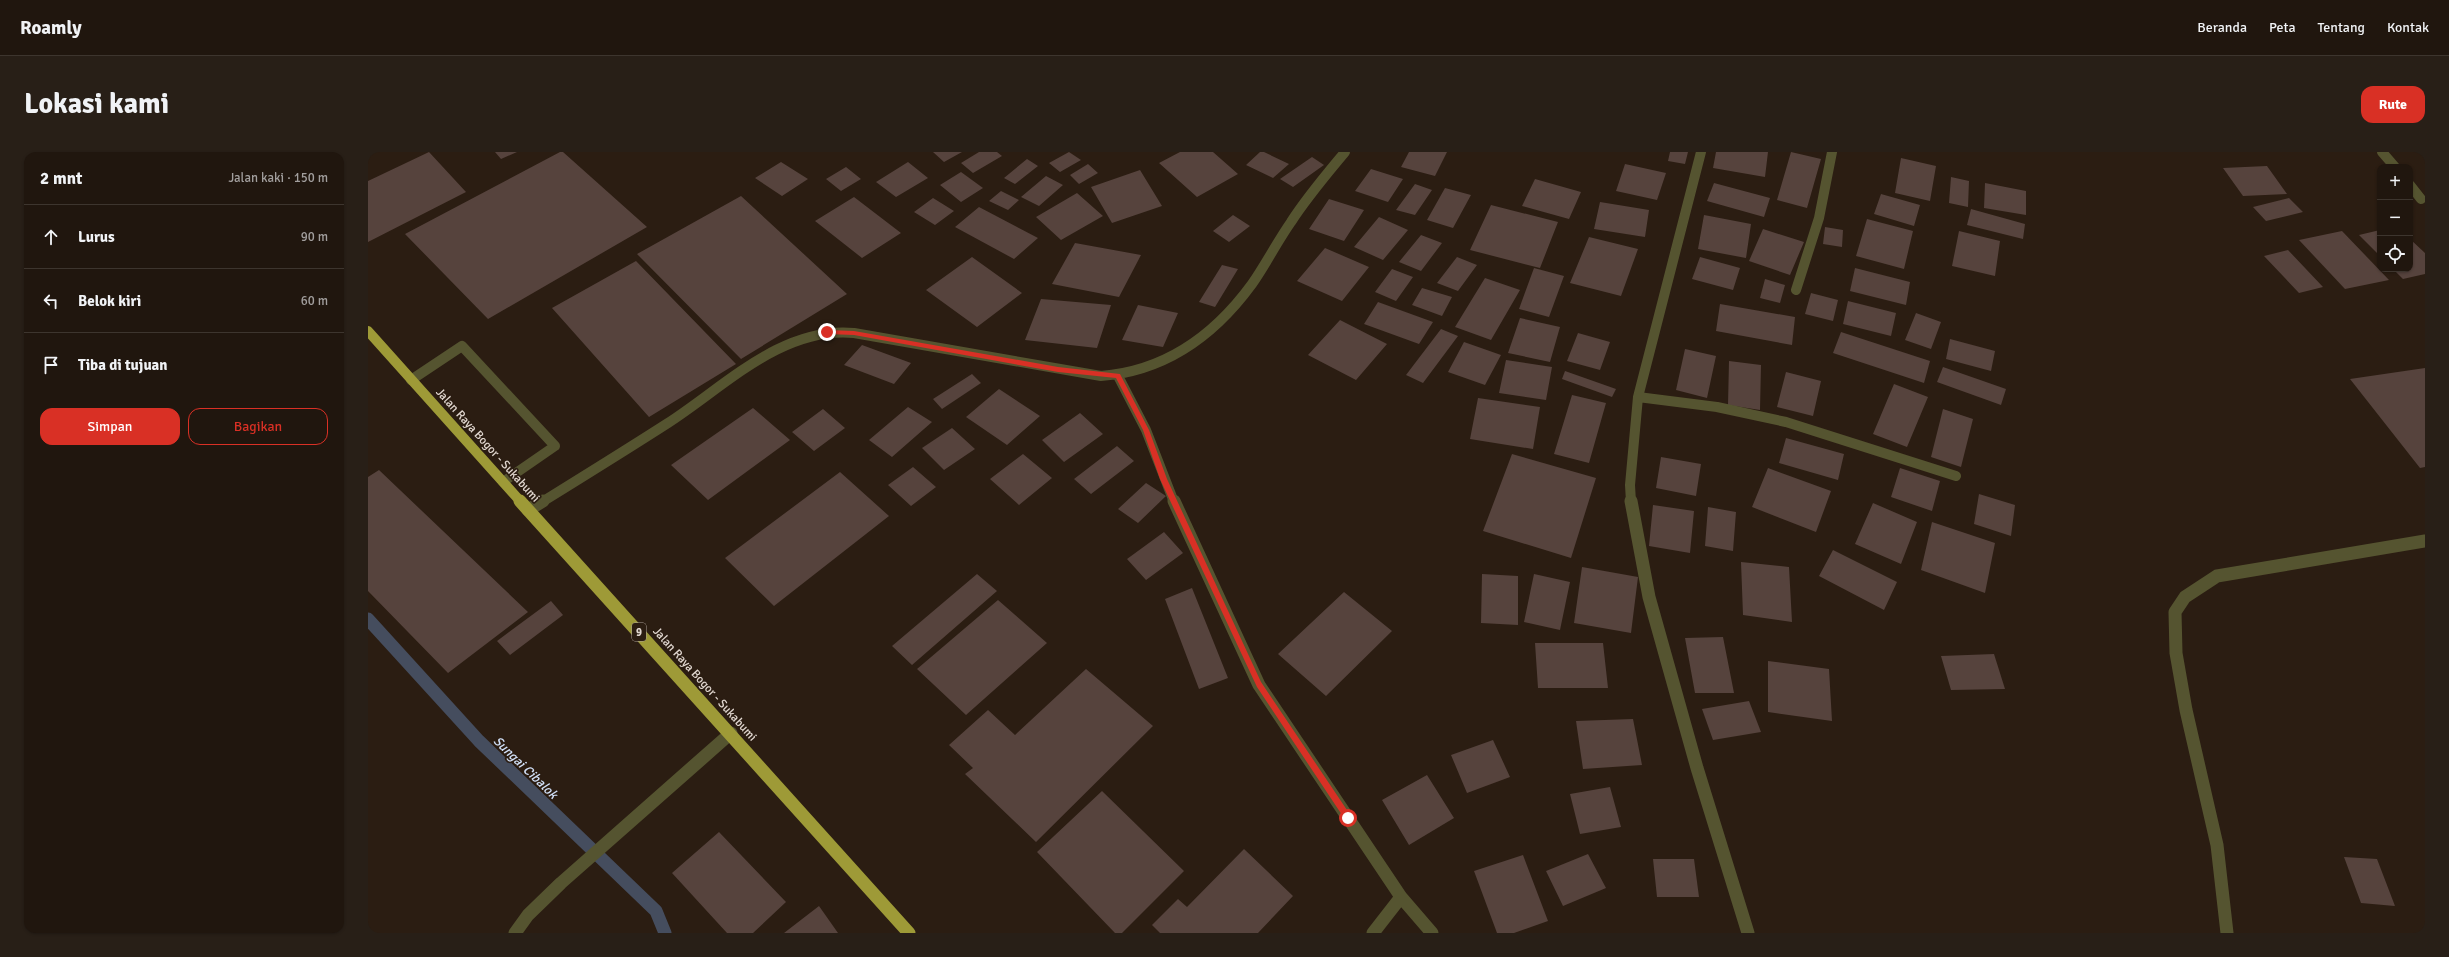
<!DOCTYPE html>
<html lang="id">
<meta charset="utf-8">
<style>
:root{--surface:#20160e;--page:#281f17;--text:#f1f3f6;--muted:#a29f9e;--line:#3d352e;--accent:#d93025}
body{margin:0;font-family:Signika,sans-serif;background:var(--page);color:var(--text)}
.controls{position:absolute;right:12px;top:12px;display:grid;overflow:hidden;border-radius:8px;box-shadow:0 1px 3px #0004}
.controls button{width:36px;height:36px;display:grid;place-items:center;padding:0;border:0;border-bottom:1px solid var(--line);background:var(--surface);color:var(--text);font:20px sans-serif}
.stop{position:absolute;width:12px;height:12px;margin:-9px;border:3px solid #d93025;border-radius:50%;background:#fff}
.stop.end{background:#d93025;border-color:#fff;box-shadow:0 1px 4px #0008}
.list{margin:0;padding:0;list-style:none}
h2{display:flex;justify-content:space-between;align-items:center;height:52px;margin:0;padding:0 16px;font-size:17px}
h2 small{font-size:13px;font-weight:400;color:var(--muted)}
.list li{display:grid;grid-template-columns:26px 1fr auto;gap:12px;align-items:center;box-sizing:border-box;height:64px;padding:0 16px;border-top:1px solid var(--line)}
.list b{display:block;font-size:15px;white-space:nowrap}
.list em{font-size:13px;font-style:normal;color:var(--muted)}
.actions{display:flex;gap:8px;padding:12px 16px}
.actions a{flex:1;padding:9px 0;border:1px solid var(--accent);border-radius:12px;text-align:center;font-size:14px;color:var(--accent)}
.actions .main{background:var(--accent);color:#fff}
.icon{flex:none;width:22px;height:22px;fill:none;stroke:currentColor;stroke-width:2;stroke-linecap:round;stroke-linejoin:round}
.map{position:relative;flex:none;width:2057px;height:781px;overflow:hidden;border-radius:12px}
header{display:flex;align-items:center;gap:24px;box-sizing:border-box;height:56px;padding:0 20px;background:var(--surface);border-bottom:1px solid var(--line)}
header strong{font-size:19px}
nav{display:flex;gap:22px;margin-inline-start:auto;font-size:14px}
.intro{display:flex;align-items:center;justify-content:space-between;box-sizing:border-box;height:96px;padding:0 24px}
h1{margin:0;font-size:28px}
.button{padding:10px 18px;border-radius:12px;background:var(--accent);color:#fff;font-size:14px;font-weight:700}
main{display:flex;gap:24px;padding:0 24px}
aside{flex:1;background:var(--surface);border-radius:12px;box-shadow:0 1px 3px #0004}
.map>svg:first-child{display:block}
.lines{fill:none;stroke-linecap:round;stroke-linejoin:round}
.stream{stroke:#454d5e;stroke-width:13}
.building{fill:#56433d}
.minor-far1{stroke:#555430;stroke-width:10}
.minor{stroke:#555430;stroke-width:13}
.highway-far1{stroke:#9e9a37;stroke-width:10}
.highway{stroke:#9e9a37;stroke-width:13}
.route{fill:#d93025}
.labels{text-anchor:middle;stroke-width:3.5;stroke-linejoin:round;paint-order:stroke}
.shield{fill:#2b1d12;stroke:#aba098;stroke-width:1}
.shield-label{font-size:11px;font-weight:bold;fill:#e2d8d1}
.street-label{font-size:12px;fill:#e2d8d1;stroke:#2b1d12}
.water-label{font-size:13px;font-style:italic;fill:#d2e1f9;stroke:#2b1d12}
</style>
<header>
<strong>Roamly</strong>
<nav><a>Beranda</a><a>Peta</a><a>Tentang</a><a>Kontak</a></nav>
</header>
<div class="intro"><h1>Lokasi kami</h1><a class="button">Rute</a></div>
<main>
<aside>
<h2>2 mnt<small>Jalan kaki · 150 m</small></h2>
<ul class="list">
<li><svg class="icon" aria-label="ahead" viewBox="0 0 24 24"><path d="M12 20V5M6 11l6-6 6 6"/></svg><div><b>Lurus</b></div><em>90 m</em></li>
<li><svg class="icon" aria-label="left" viewBox="0 0 24 24"><path d="M17 20v-9H6M10 6l-5 5 5 5"/></svg><div><b>Belok kiri</b></div><em>60 m</em></li>
<li><svg class="icon" aria-label="arrive" viewBox="0 0 24 24"><path d="M6 21V4h12l-3 4 3 4H6"/></svg><div><b>Tiba di tujuan</b></div></li>
</ul>
<div class="actions"><a class="main">Simpan</a><a>Bagikan</a></div>
</aside>
<div class="map">
<svg width="2057" height="781" viewBox="0 0 2057 781">
<rect width="100%" height="100%" fill="#2b1d12"/>
<g class="lines">
<path class="stream" d="M0,467l111,122 177,170 9,22"/>
</g>
<path class="building" d="M61,0l37,40 -98,50v-61z
M127,0h22l-16,7z
M192,0h3l84,75 -159,92 -83,-85z
M565,0h29l-18,10z
M611,0h18l5,4 -29,17 -12,-10z
M701,0l12,8 -21,12 -11,-9z
M812,0h33l25,22 -41,23 -38,-34z
M892,0h4l25,12 -16,14 -27,-13z
M1041,0h38l-12,24 -34,-9z
M1302,0h18l-3,12 -17,-3z
M1348,0h52l-3,25 -52,-9z
M1423,0l30,7 -14,49 -30,-8z
M944,5l12,8 -31,22 -13,-8z
M1533,6l35,8 -6,35 -35,-8z
M659,7l11,7 -23,18 -11,-6z
M413,10l27,17 -26,17 -27,-18z
M540,10l20,16 -32,19 -20,-15z
M720,12l10,9 -19,11 -9,-9z
M1257,12l41,9 -9,27 -41,-9z
M1899,14l20,28 -44,2 -20,-28z
M478,15l15,12 -20,12 -15,-12z
M1003,17l32,10 -15,23 -33,-11z
M772,18l22,36 -50,17 -21,-36z
M593,20l22,16 -22,14 -21,-17z
M678,24l17,9 -24,21 -18,-9z
M1583,25l18,4 -1,26 -19,-4z
M1167,27l46,13 -12,27 -47,-13z
M1346,31l56,15 -6,19 -57,-16z
M1617,31l41,8v24l-42,-7z
M1047,32l17,6 -17,25 -19,-5z
M1077,36l26,7 -18,33 -26,-8z
M633,39l18,9 -11,10 -19,-9z
M709,41l26,23 -42,24 -25,-23z
M1513,42l39,11 -6,21 -40,-12z
M373,44l106,98 -106,65 -104,-105z
M486,45l47,36 -39,25 -47,-37z
M565,46l21,13 -19,14 -21,-13z
M1921,46l14,14 -37,9 -13,-14z
M961,47l35,11 -20,31 -35,-12z
M1232,50l49,8 -4,27 -51,-8z
M1123,53l67,17 -18,46 -70,-18z
M611,55l59,31 -24,21 -59,-32z
M1603,57l54,15 -2,15 -56,-14z
M865,63l17,11 -21,16 -16,-11z
M1336,63l47,9 -5,34 -48,-9z
M1011,65l29,13 -25,30 -29,-13z
M1499,67l46,12 -9,38 -48,-13z
M1457,75l18,3 -1,17 -19,-3z
M1395,77l41,13 -14,33 -41,-14z
M2012,78v26l-21,-21z
M1591,79l41,10 -5,35 -43,-10z
M1974,79l47,49 -44,9 -46,-49z
M1053,83l21,8 -21,28 -22,-9z
M1221,85l49,12 -17,47 -51,-13z
M2042,87l15,14v21l-22,5 -10,-10h17z
M707,91l66,12 -22,42 -67,-13z
M957,96l44,19 -27,34 -45,-20z
M1920,98l35,37 -24,6 -35,-37z
M604,105l50,36 -45,34 -51,-37z
M1089,105l20,8 -19,26 -21,-8z
M1332,105l40,11 -7,22 -41,-11z
M268,109l100,103 -87,53 -97,-109z
M854,113l16,4 -23,38 -16,-5z
M1166,116l30,8 -15,41 -30,-8z
M1487,116l55,14 -4,23 -56,-14z
M1024,117l21,8 -17,24 -21,-9z
M1117,126l35,12 -29,50 -36,-13z
M1397,127l20,6 -5,18 -20,-5z
M1054,136l30,9 -10,19 -30,-11z
M1443,141l27,7 -5,21 -28,-7z
M673,147l70,6 -14,43 -72,-8z
M1480,149l48,12 -5,23 -48,-12z
M1010,150l55,20 -14,22 -55,-20z
M1352,152l75,13 -3,28 -76,-14z
M770,153l40,8 -15,34 -41,-7z
M1548,161l25,9 -10,27 -26,-9z
M1152,166l40,9 -10,35 -42,-9z
M972,168l47,24 -31,36 -48,-25z
M1073,177l17,7 -35,47 -17,-8z
M1473,180l89,29 -6,22 -91,-30z
M1210,181l32,9 -10,28 -33,-9z
M1582,187l45,12 -4,20 -45,-12z
M1096,190l37,13 -16,30 -37,-13z
M494,193l49,18 -17,21 -50,-19z
M1317,197l31,7 -9,42 -31,-8z
M1138,208l46,7 -6,33 -47,-7z
M1361,209l32,4 -1,45 -32,-5z
M1575,215l63,22 -5,16 -64,-23z
M2057,216v99l-5,1 -70,-89z
M1197,219l51,18 -4,8 -50,-18z
M1418,220l35,9 -8,35 -36,-9z
M604,222l9,9 -39,26 -9,-10z
M1526,232l34,13 -21,50 -34,-13z
M631,237l41,27 -33,29 -41,-28z
M1204,243l34,8 -17,60 -35,-9z
M1110,246l62,9 -7,42 -63,-10z
M540,255l24,15 -40,35 -23,-17z
M385,256l37,32 -82,60 -37,-35z
M455,257l22,19 -31,23 -22,-19z
M1575,257l30,10 -12,48 -30,-10z
M712,261l23,21 -39,28 -22,-22z
M584,276l23,21 -31,21 -22,-22z
M1418,286l58,16 -6,26 -59,-17z
M749,294l17,15 -43,33 -17,-15z
M655,302l29,24 -33,27 -29,-26z
M1144,302l84,24 -25,80 -88,-27z
M1293,305l40,7 -5,32 -40,-8z
M545,315l23,20 -25,19 -23,-21z
M1400,316l63,23 -15,41 -64,-25z
M1532,316l40,13 -8,30 -41,-14z
M11,318l149,142 -80,61 -80,-82v-114z
M472,320l49,44 -115,90 -49,-48z
M778,331l20,13 -28,27 -20,-14z
M1611,342l36,11 -4,31 -37,-12z
M1505,351l44,19 -16,42 -46,-20z
M1285,353l41,6 -4,42 -41,-7z
M1340,355l28,5 -3,39 -28,-5z
M1564,370l63,21 -10,50 -64,-23z
M796,380l19,21 -37,27 -19,-21z
M1465,398l64,32 -13,28 -65,-34z
M1373,410l48,5 3,55 -49,-7z
M1214,415l56,10 -7,56 -57,-10z
M609,422l20,17 -85,74 -20,-19z
M1114,422l36,2v49l-37,-2z
M1166,422l36,8 -10,48 -36,-8z
M824,436l36,90 -29,11 -34,-90z
M976,440l48,39 -66,65 -48,-42z
M630,448l49,43 -81,72 -49,-46z
M183,449l12,14 -53,40 -13,-14z
M1355,485l11,56h-39l-10,-55z
M1167,491h68l5,45h-70z
M1626,502l11,35 -54,1 -10,-34z
M1400,509l61,8 3,52 -64,-9z
M718,517l67,57 -117,116 -71,-68 8,-6 -24,-23 39,-35 27,25z
M1381,549l12,31 -48,8 -11,-31z
M1265,567l9,46 -59,4 -7,-48z
M1125,588l17,37 -43,16 -16,-38z
M1059,623l27,43 -45,27 -27,-45z
M1242,635l11,40 -41,7 -10,-40z
M734,639l82,80 -62,62h-7l-78,-81z
M351,680l67,70 -33,31h-26l-55,-60z
M876,697l49,47 -35,37h-98l-8,-8 26,-26 9,8z
M1220,702l18,34 -43,18 -17,-35z
M1155,703l25,66 -34,12h-17l-23,-62z
M1976,705l33,2 18,47 -34,-3z
M1285,707h41l5,38h-42z
M451,754l19,27h-54z"/>
<g class="lines">
<path class="minor-far1" d="M2014,0l13,15
M2042,33l11,14
M1428,138l23,-72 13,-66
M750,224l28,54 28,72
M43,228l51,-34 93,100 -52,36
M1270,245l79,10 69,15 170,54
M174,350c42,-26 84,-52 126,-79 56,-36 114,-97 186,-90l247,43c65,-5 113,-40 151,-92 14,-20 25,-42 39,-62 16,-25 35,-47 54,-70
M1263,350l-1,-17 8,-88 63,-245"/>
<path class="minor" d="M806,349l85,184 142,212 31,36
M1263,349l18,96 48,171 51,165
M160,358l15,-9
M147,781l13,-18 33,-32 170,-150
M1005,781l28,-36
M1859,781l-10,-88 -31,-135 -10,-57 -1,-41 10,-15 32,-21 208,-35"/>
<path class="highway-far1" d="M0,179l153,171"/>
<path class="highway" d="M152,349l389,432"/>
</g>
<path class="route" d="M459,178l27,1 204,36 62,7 29,56 18,49 94,203 90,134v5h-5l-89,-134 -97,-208 -17,-49 -27,-52 -58,-6 -204,-37 -27,-1 -3,-2z"/>
<g class="labels">
<rect class="shield" x="264" y="471" width="14" height="18" rx="3"/>
<g class="shield-label">
<text x="271" y="484">9</text>
</g>
<g class="street-label">
<text transform="translate(120 293) rotate(48)" y="4">Jalan Raya Bogor - Sukabumi</text>
<text transform="translate(337 532) rotate(48)" y="4">Jalan Raya Bogor - Sukabumi</text>
</g>
<g class="water-label">
<text transform="translate(158 615) rotate(44)" y="5">Sungai Cibalok</text>
</g>
</g>
</svg>
<div class="controls">
<button>+</button>
<button>−</button>
<button><svg class="icon" aria-label="locate" viewBox="0 0 24 24"><circle cx="12" cy="12" r="6"/><path d="M12 2v4M12 18v4M2 12h4M18 12h4"/></svg></button>
</div>
<div class="stop" style="left:980px;top:666px"></div>
<div class="stop end" style="left:459px;top:180px"></div>
</div>
</main>
